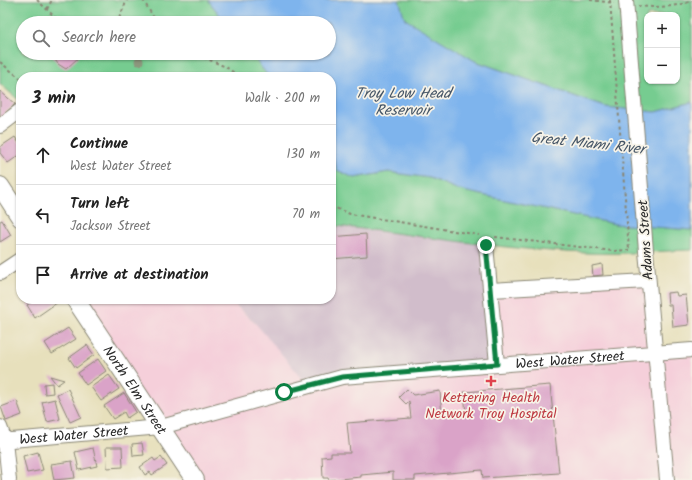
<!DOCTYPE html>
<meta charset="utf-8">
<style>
:root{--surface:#fff;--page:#f6f6f6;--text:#222;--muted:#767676;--line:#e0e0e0}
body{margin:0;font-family:Kalam,sans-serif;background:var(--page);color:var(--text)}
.controls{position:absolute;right:12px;top:12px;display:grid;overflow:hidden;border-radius:8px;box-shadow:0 1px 3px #0004}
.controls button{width:36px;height:36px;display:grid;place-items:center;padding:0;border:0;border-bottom:1px solid var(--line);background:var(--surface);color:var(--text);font:20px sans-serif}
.stop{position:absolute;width:12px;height:12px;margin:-9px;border:3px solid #0b8043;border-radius:50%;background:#fff}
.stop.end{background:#0b8043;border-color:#fff;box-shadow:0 1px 4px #0008}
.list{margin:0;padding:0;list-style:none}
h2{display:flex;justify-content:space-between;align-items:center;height:52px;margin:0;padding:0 16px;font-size:17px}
h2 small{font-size:13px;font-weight:400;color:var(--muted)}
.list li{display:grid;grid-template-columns:26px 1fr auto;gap:12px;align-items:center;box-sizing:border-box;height:60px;padding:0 16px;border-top:1px solid var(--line)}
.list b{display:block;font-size:15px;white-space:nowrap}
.list p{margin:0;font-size:13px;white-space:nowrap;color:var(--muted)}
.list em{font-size:13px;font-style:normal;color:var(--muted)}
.icon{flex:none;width:22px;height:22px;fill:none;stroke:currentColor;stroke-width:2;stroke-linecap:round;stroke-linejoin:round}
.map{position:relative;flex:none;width:692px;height:480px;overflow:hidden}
.search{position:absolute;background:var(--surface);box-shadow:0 1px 3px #0004;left:16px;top:16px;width:320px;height:44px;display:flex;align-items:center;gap:10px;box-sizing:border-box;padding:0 14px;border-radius:22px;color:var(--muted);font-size:15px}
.panel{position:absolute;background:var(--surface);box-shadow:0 1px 3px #0004;left:16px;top:72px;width:320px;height:232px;border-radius:16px}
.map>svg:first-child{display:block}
.built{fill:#f5cfda}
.industrial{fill:#d1bdcb}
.green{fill:#76cc90;stroke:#507c5e;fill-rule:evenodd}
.water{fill:#7eb4ed;stroke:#54708c}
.building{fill:#daa3c8}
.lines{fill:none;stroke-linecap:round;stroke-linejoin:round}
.minor-casing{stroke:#898674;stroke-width:16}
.major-casing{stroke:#898674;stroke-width:20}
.path{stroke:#898674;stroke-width:2;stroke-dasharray:3 3;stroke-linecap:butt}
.minor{stroke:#fff;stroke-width:14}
.major{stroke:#fff;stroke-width:18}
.minor-bridge-casing{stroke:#898674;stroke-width:16;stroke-linecap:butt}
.path-bridge{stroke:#898674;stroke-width:2;stroke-dasharray:3 3;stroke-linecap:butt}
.minor-bridge{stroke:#fff;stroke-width:14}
.tree{fill:#8c977d}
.route{stroke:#0b8043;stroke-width:5}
.health-dot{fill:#e0444e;stroke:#f7f3e8;stroke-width:1.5}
.labels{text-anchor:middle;stroke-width:3.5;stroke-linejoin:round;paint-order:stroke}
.street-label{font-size:14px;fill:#2b2b2b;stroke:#f7f3e8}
.health-label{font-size:14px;fill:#be3a42;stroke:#f7f3e8}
.water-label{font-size:15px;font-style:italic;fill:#445465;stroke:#f7f3e8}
</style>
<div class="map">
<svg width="692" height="480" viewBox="0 0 692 480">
<rect width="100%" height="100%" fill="#f7f3e8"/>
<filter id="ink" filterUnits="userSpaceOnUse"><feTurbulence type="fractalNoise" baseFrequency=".025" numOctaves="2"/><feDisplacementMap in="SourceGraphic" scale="8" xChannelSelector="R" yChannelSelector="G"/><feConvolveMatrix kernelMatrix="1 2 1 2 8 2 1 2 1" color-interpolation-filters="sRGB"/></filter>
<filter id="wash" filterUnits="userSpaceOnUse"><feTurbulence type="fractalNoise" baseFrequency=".012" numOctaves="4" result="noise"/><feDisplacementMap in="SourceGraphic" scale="16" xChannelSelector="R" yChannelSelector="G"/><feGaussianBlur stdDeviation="0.9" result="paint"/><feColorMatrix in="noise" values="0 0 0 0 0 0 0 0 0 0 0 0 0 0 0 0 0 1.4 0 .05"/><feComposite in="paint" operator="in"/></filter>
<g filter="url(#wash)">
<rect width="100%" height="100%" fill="#e7e0bc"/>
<path class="built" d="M647,281l7,71 38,-2v130h-497l-120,-181h154l27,25 235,-34z"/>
<path class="industrial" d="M331,224l155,21 11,119 -189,21 -52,-61 -27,-25h102z"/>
<path class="green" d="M0,0h208l18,23h-203v30h227l19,24h-248v25l-21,-18z
M399,0h293v102l-36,10 -51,-5 -130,-46 -71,-42zM647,15h30v66h-30z
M331,151l6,19 17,8 34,-6 42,6 29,12 156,34 77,6v20c-35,1 -71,5 -106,3 -83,-3 -166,-18 -249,-27l-6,-2z"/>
<path class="water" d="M208,0h191l6,19 70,42 130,46 51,5 36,-10v128l-77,-6 -156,-34 -29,-12 -42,-6 -34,6 -17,-8 -6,-19v-74h-62l-19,-24h79v-30h-103z"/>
<g id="blocks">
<path class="building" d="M53,53h23l3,4 -13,12 -8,-5 -5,-7z
M0,91l15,13 -15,14z
M15,137l4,6 2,-2v13l-13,9 -8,-10v-6z
M2,220l9,15 -11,7v-21z
M366,234l1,22 -36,3v-22z
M602,264l1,11 -10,1 -1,-10z
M676,292l1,4 9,-1 3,30 -16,2 -2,-22h-3l-1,-12z
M36,299h20l2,3 -23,16 -8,-13z
M68,328l8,11 -24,15 -7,-11z
M87,345l7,10 -18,13 -7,-10z
M98,359l8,12 -20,14 -8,-12z
M109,375l10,14 -18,12 -10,-14z
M50,376l14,4 -7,5z
M52,383l1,10 -8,1 -1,-10z
M550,385l9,88 -76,5 -1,-8 -67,6v4h-22v-8l-32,3v2l-32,3 -1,-2h-5l-1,-21 9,-1v-3h19l-3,-30 64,-5 -2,-17 -3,3 -7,-7 8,-8 6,6 27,-4 2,25 24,-2 -2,-22z
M68,389l13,28 -11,5 -13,-28z
M124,393l12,19 -9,6 -3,-6 -11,7 -9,-13z
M55,399l5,20 -13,3 -5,-20z
M17,401l5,14 -16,6 -5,-14z
M142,443l2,12 -11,1 -1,-12z
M106,447h16l1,20 -16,1z
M93,448l4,18 -18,4 -4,-18z
M38,452l5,18 -16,3 -4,-17z
M161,457l6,8 -15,10 -2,-3 -5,3 -5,-8 13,-9 2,3z
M72,461l3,17 -21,2 -3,-16z"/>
</g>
</g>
<g filter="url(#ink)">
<use href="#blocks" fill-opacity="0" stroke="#898674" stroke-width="1"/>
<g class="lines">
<g class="minor-casing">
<g id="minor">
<path d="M0,126l21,-16"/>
<path d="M486,245l11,119"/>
<path d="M646,251l21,229"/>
<path d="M0,273l21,-14"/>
<path d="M491,290l156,-9"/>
<path d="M0,427l5,14 4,39"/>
<path id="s1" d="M0,441l161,-14 181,-50 350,-27"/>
</g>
</g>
<g class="major-casing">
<g id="major">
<path d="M0,186l21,32"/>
<path id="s2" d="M75,299l120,181"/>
</g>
</g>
<path class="path" d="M37,0l24,23
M143,0l14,23
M590,0l24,3
M638,6c18,2 37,1 54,-5
M47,9l5,-9
M117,23l10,-23
M84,53l4,2 3,-2
M193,53l33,14 14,10
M0,62l21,17
M331,206l19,8 129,21
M495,237l118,14 16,-1"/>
<use href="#minor" class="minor"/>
<use href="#major" class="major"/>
<g class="minor-bridge-casing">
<path id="minor-bridge" d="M626,0l20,251"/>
</g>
<path class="path-bridge" d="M610,0l19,250"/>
<use href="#minor-bridge" class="minor-bridge"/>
</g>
<circle class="tree" cx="139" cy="61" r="4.5"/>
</g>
<g class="lines" filter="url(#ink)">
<path class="route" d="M284,392l58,-15 155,-13 -11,-119"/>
</g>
<path class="health-dot" d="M489 375h4v4h4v4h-4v4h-4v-4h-4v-4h4z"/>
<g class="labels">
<g class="street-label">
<text transform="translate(645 240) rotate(-94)" y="5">Adams Street</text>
<text dy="5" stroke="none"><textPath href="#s1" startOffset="578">West Water Street</textPath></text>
<text dy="5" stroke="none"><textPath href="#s2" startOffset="109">North Elm Street</textPath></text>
<text dy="5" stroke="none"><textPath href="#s1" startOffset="74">West Water Street</textPath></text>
</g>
<g class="health-label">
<text x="491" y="402">Kettering Health<tspan x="491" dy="16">Network Troy Hospital</tspan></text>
</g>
<g class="water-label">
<text x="403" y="98">Troy Low Head<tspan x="403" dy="17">Reservoir</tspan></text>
<text transform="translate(588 143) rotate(6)" y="5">Great Miami River</text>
</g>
</g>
</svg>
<div class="controls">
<button>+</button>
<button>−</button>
</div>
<div class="stop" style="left:284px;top:392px"></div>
<div class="stop end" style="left:486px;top:245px"></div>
<div class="search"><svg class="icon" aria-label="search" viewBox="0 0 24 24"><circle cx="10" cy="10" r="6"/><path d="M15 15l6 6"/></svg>Search here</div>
<section class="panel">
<h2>3 min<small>Walk · 200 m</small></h2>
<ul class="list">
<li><svg class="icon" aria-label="ahead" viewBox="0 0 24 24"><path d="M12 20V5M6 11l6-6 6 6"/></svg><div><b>Continue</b><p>West Water Street</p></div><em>130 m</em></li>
<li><svg class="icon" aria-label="left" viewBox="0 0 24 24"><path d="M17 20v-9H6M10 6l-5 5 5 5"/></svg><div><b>Turn left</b><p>Jackson Street</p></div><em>70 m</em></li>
<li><svg class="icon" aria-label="arrive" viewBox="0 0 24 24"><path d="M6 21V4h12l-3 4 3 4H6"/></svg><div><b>Arrive at destination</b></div></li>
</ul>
</section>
</div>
